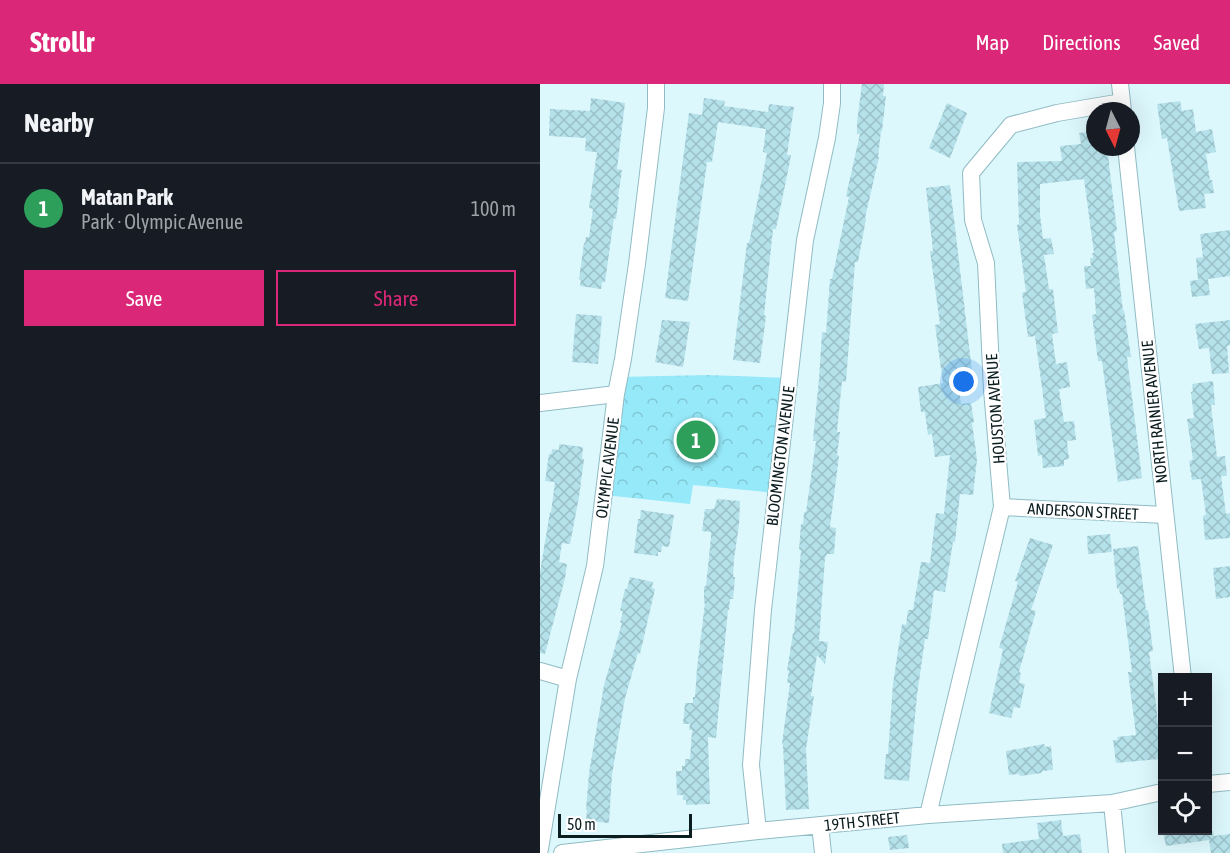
<!DOCTYPE html>
<meta charset="utf-8">
<style>
:root{--surface:#171b24;--page:#242831;--text:#f1f3f6;--muted:#9ea1a6;--line:#363941;--accent:#db2777}
body{margin:0;font-family:"Asap Condensed",sans-serif;background:var(--page);color:var(--text)}
.controls{position:absolute;right:18px;bottom:18px;display:grid;overflow:hidden;border-radius:0px;box-shadow:0 6px 24px #0002}
.controls button{width:54px;height:54px;display:grid;place-items:center;padding:0;border:0;border-bottom:2px solid var(--line);background:var(--surface);color:var(--text);font:30px sans-serif}
.compass{position:absolute;left:546px;top:18px;width:54px;height:54px;border-radius:50%;background:var(--surface);box-shadow:0 6px 24px #0002;rotate:174deg}
.scale{position:absolute;left:18px;bottom:15px;width:134px;box-sizing:border-box;padding-left:6px;border:3px solid #0c1d20;border-top:0;font-size:16px;line-height:21px;white-space:nowrap;color:#0c1d20;-webkit-text-stroke:4px #fff;paint-order:stroke}
.you{position:absolute;left:424px;top:298px;width:21px;height:21px;margin:-15px;border:4px solid #fff;border-radius:50%;background:#1a73e8;box-shadow:0 0 0 9px #1a73e833}
.badge{display:grid;place-items:center;width:39px;height:39px;border-radius:50%;background:var(--accent);color:#fff;font-size:20px;font-weight:700}
.pin{position:absolute;translate:-50% -50%;border:3px solid #fff;box-shadow:0 2px 6px #0006}
.list{margin:0;padding:0;list-style:none}
h2{display:flex;justify-content:space-between;align-items:center;height:78px;margin:0;padding:0 24px;font-size:26px}
h2 small{font-size:20px;font-weight:400;color:var(--muted)}
.list li{display:grid;grid-template-columns:39px 1fr auto;gap:18px;align-items:center;box-sizing:border-box;height:90px;padding:0 24px;border-top:2px solid var(--line)}
.list b{display:block;font-size:22px;white-space:nowrap}
.list p{margin:0;font-size:20px;white-space:nowrap;color:var(--muted)}
.list em{font-size:20px;font-style:normal;color:var(--muted)}
.actions{display:flex;gap:12px;padding:18px 24px}
.actions a{flex:1;padding:14px 0;border:2px solid var(--accent);border-radius:0px;text-align:center;font-size:21px;color:var(--accent)}
.actions .main{background:var(--accent);color:#fff}
.icon{flex:none;width:33px;height:33px;fill:none;stroke:currentColor;stroke-width:2;stroke-linecap:round;stroke-linejoin:round}
.map{position:relative;flex:none;width:690px;height:769px;overflow:hidden}
header{display:flex;align-items:center;gap:36px;box-sizing:border-box;height:84px;padding:0 30px;background:var(--accent);color:#fff}
header strong{font-size:28px}
nav{display:flex;gap:33px;margin-inline-start:auto;font-size:21px}
main{display:flex}
aside{flex:1;background:var(--surface)}
.map>svg:first-child{display:block}
.park{fill:url(#park-crowns)}
.building{fill:url(#building-cross-hatch)}
.lines{fill:none;stroke-linecap:round;stroke-linejoin:round}
.street-casing{stroke:#90bbc4;stroke-width:18}
.street{stroke:#fff;stroke-width:16}
.labels{text-anchor:middle;stroke-width:4.5;stroke-linejoin:round;paint-order:stroke}
.street-label{font-size:16px;fill:#0c1d20;stroke:#fff}
</style>
<header>
<strong>Strollr</strong>
<nav><a>Map</a><a>Directions</a><a>Saved</a></nav>
</header>
<main>
<aside>
<h2>Nearby<small></small></h2>
<ul class="list">
<li><span class="badge" style="background:#2e9e5b">1</span><div><b>Matan Park</b><p>Park · Olympic Avenue</p></div><em>100 m</em></li>
</ul>
<div class="actions"><a class="main">Save</a><a>Share</a></div>
</aside>
<div class="map">
<svg width="690" height="769" viewBox="0 0 690 769">
<defs>
<pattern id="park-crowns" width="20" height="18" patternUnits="userSpaceOnUse" patternTransform="scale(1.5)"><rect width="20" height="18" fill="#96e9f9"/><path d="M2 6a3 3 0 1 1 6 0M12 15a3 3 0 1 1 6 0" fill="none" stroke="#80c7d5"/></pattern>
<pattern id="building-cross-hatch" width="8" height="8" patternUnits="userSpaceOnUse" patternTransform="scale(1.5)"><rect width="8" height="8" fill="#b5e1ea"/><path d="M0 0l8 8M0 8l8-8" fill="none" stroke="#9ac1c8"/></pattern>
</defs>
<rect width="100%" height="100%" fill="#ddf8fd"/>
<path class="park" d="M167,291l82,3 -13,115 -83,-8 -3,19 -86,-9 15,-118z"/>
<path class="building" d="M322,0h22l-1,12h3l-4,35h-1l-3,26h1l-14,61 1,1 -8,43h-3l-9,120 -4,-1 -5,51h3l-3,23 2,1 -9,71 6,1 -2,26h-7l-2,4 -6,83 9,1 -3,22 -8,-9 -6,41h3l-8,53 3,60 -23,1 -3,-65 -1,-1 8,-61h-3l2,-13 -2,1 6,-38h1l6,-71 1,-12h-2l2,-26h2l1,-12h2l10,-71h-3l1,-12 5,-50 3,-47 4,1 4,-54h2l17,-82 -3,-1 14,-62h-3v-12z
M51,14l34,5 -8,66 5,1 -4,27h1l-3,22 -2,-1 -9,64h-3l-1,7 -21,-3 1,-6 -2,-1 5,-36h1l1,-6h3l4,-28 -4,-1 8,-56 -12,-1 1,-13 -37,-2 1,-27 40,2z
M164,14l21,3 -1,5 44,6 1,-8 25,3 -7,48h4l-2,11 -13,63h-3l-9,86 2,1 -6,47 -27,-3 14,-117h2l18,-90 -4,-1 3,-23 -48,-7 -6,40h-5l-19,139 -23,-3 24,-185 13,2z
M640,17l2,10 11,-2 3,23 16,-3 4,23 -10,2 4,26h2l2,13 -10,1 2,14 -27,3 -12,-73 -5,1 -5,-35z
M407,19l20,10 -17,45 -21,-10z
M555,47v16h12l10,84 -3,1 9,79 1,-1 7,47h-4l15,121 -24,4 -16,-121h-4l-6,-46 4,-1 -2,-26 -8,1 -2,-23h7l-1,-8h3l-1,-5h2l-10,-74 -44,5v31l3,24 8,-1 3,16 -10,1 5,34h4l5,44 -6,1 4,30 11,-2 3,25 -11,2 5,33 10,-1 2,19 -9,1 2,18 -5,1v6l-21,2 -1,-13 -4,1 -4,-36 12,-2 -11,-82 -7,1 -6,-44 4,-1 -9,-67 2,-1 -2,-62 45,-1 -2,-15 21,-2 -2,-11z
M410,101l22,186 -15,2 4,31 10,-1 3,19 -2,1 5,36 -4,36 -13,-1 -5,48h-2l-8,50 -11,-2 -6,49h-3l-8,56 -8,86 -25,-2 2,-25h2l5,-70 9,-60 4,1 2,-15h5l8,-48 9,1 6,-50 8,1 6,-59 -15,2 -3,-23 -4,1 -3,-23h-4l-3,-25 25,-4 -8,-58 5,-1 -10,-73h3l-7,-63z
M690,146v46l-22,3 2,16 -18,2 -2,-16 8,-1 -2,-22 7,-1 -3,-23z
M36,230l26,2 -4,48 -26,-2z
M122,236l28,2 -7,45 -28,-5z
M690,236v25l-3,1 2,27 -17,1 -3,-26 -10,1 -4,-25z
M673,297l2,24h-4l6,52 8,-1 2,20h-6l5,38 4,-1v25l-25,2 -2,-24 3,-1 -5,-36 -9,1 -3,-19 4,-1 -6,-41 7,-1 -3,-26 2,-1 -1,-7z
M19,360l24,3 -1,12h2l-5,38 -9,47 -8,-1 -3,19 8,2 -2,14 -20,76 -5,-1v-81l10,-60h1l4,-30 -10,-1 4,-27 2,1 1,-6 7,1z
M177,415l23,2 -1,24 -5,34 -1,18h2l-2,22h-3l-1,11h-1l-12,128 -8,-1 2,67 -24,1v-5h-3v-5h-6l-1,-24h6v-5h3v-7h5l2,-29h-3l1,-6h-7l2,-21h8v-6h2l2,-29 8,-65h-1v-17h2l5,-49v-5l-9,-1 3,-22h9z
M101,426l33,5 -5,32 -7,-1 -1,6h-3v4l-24,-3 4,-34h2z
M570,450l2,18 -24,2 -1,-18z
M490,454l23,7 -22,65 5,1 -17,61 2,1 -2,10 6,1 -5,24 -6,-1 -3,11 -22,-5 14,-64 -4,-1 19,-66 -3,-1z
M598,462l8,64h2l5,41 -4,1 8,61 3,46 -44,4 -3,-23h5l-1,-3 19,-2 -8,-63h4l-10,-78h-2l-1,-6 -2,1 -4,-40z
M690,482v31l-14,2 -3,-31z
M90,493l23,5 -1,6 3,1 -15,65 -2,-1 -13,45 -13,77 -3,48 -23,-2 1,-11h-1l3,-37 15,-88 18,-62h-2l3,-12h-3l5,-22h2z
M504,660l1,3 6,-1 2,24 -11,1v2l-22,3 -1,-2 -10,1 -3,-24z
M521,736l2,16 17,-2 2,19h-79l-1,-9 37,-5 -2,-16z
M623,747h50l1,5 16,-2v19h-19l-2,-13 -43,6z
M367,751l2,13 -19,2 -2,-13z"/>
<g class="lines">
<g class="street-casing">
<path id="street" d="M580,0l3,27
M586,63l57,531
M0,319l76,-9
M462,423l163,8
M0,587l28,8
M668,700l22,-2
M572,719l5,50
M388,731l74,-308 -10,-117 -6,-127 -13,-43 -2,-47 40,-48 46,-12 65,-11
M280,741l3,28
M218,747l-7,-66 12,-155 42,-370 22,-102 5,-35v-19
M0,765l28,-170 27,-113 21,-172 7,-35 14,-95 19,-156v-24
M22,769l196,-22 170,-16 184,-12 50,-11"/>
</g>
<use href="#street" class="street"/>
</g>
<g class="labels">
<g class="street-label">
<text transform="translate(455 325) rotate(-94)" y="6">HOUSTON AVENUE</text>
<text transform="translate(614 328) rotate(-96)" y="6">NORTH RAINIER AVENUE</text>
<text transform="translate(240 372) rotate(-83)" y="6">BLOOMINGTON AVENUE</text>
<text transform="translate(67 384) rotate(-83)" y="6">OLYMPIC AVENUE</text>
<text transform="translate(543 427) rotate(3)" y="6">ANDERSON STREET</text>
<text transform="translate(322 737) rotate(-6)" y="6">19TH STREET</text>
</g>
</g>
</svg>
<div class="controls">
<button>+</button>
<button>−</button>
<button><svg class="icon" aria-label="locate" viewBox="0 0 24 24"><circle cx="12" cy="12" r="6"/><path d="M12 2v4M12 18v4M2 12h4M18 12h4"/></svg></button>
</div>
<svg class="compass" viewBox="-18 -18 36 36"><path d="M0-13l5 13h-10z" fill="#e53935"/><path d="M0 13l5-13h-10z" fill="#9ea1a6"/></svg>
<div class="scale">50 m</div>
<div class="you"></div>
<div class="pin badge" style="left:156px;top:356px;background:#2e9e5b">1</div>
</div>
</main>
